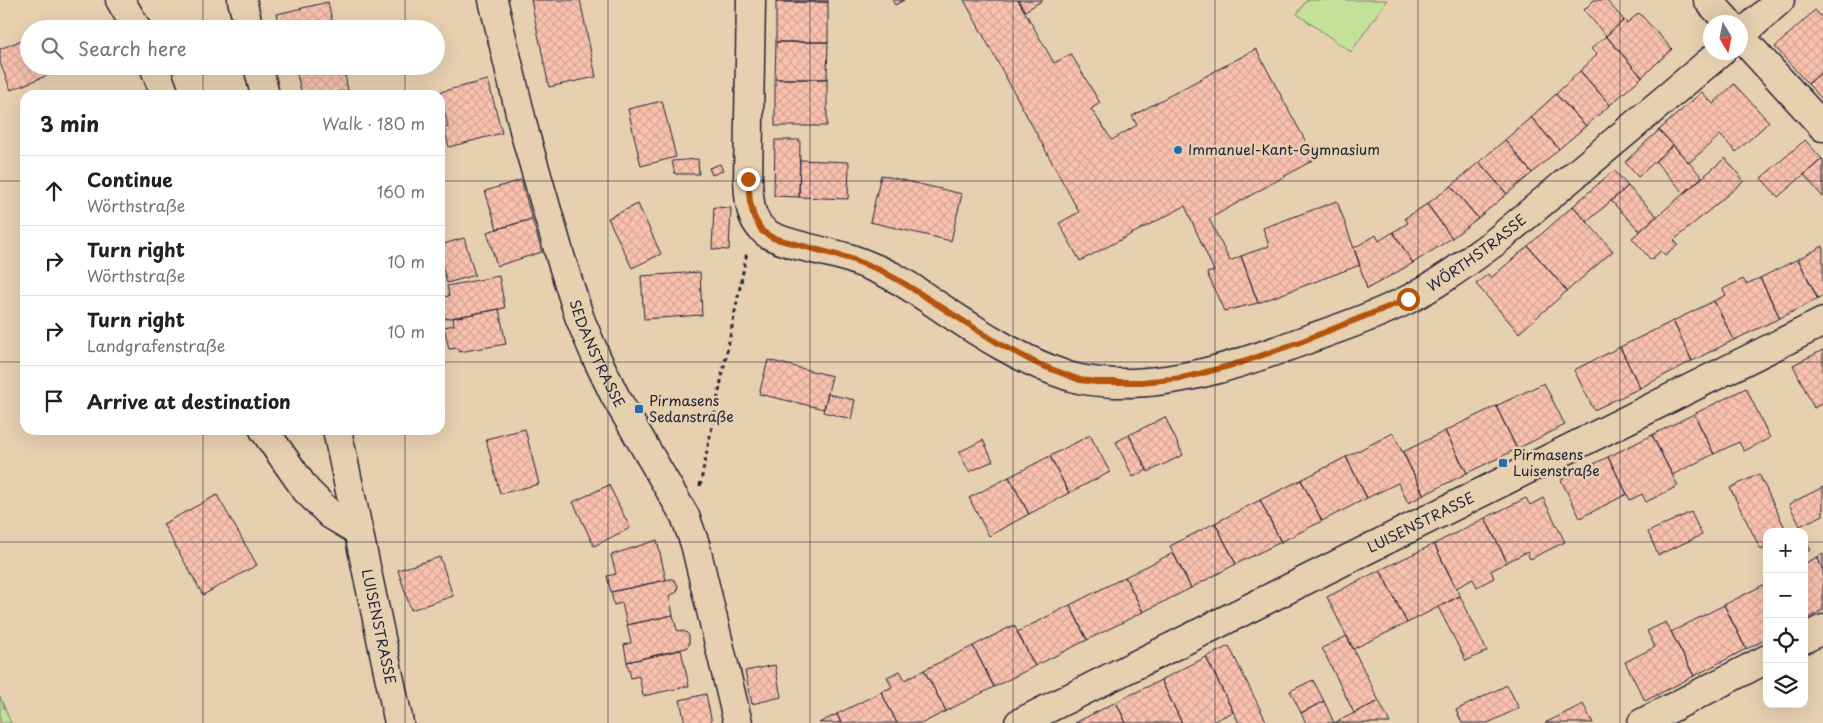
<!DOCTYPE html>
<meta charset="utf-8">
<style>
:root{--surface:#fff;--page:#f2f2f2;--text:#202124;--muted:#757577;--line:#e0e0e0}
body{margin:0;font-family:"Playpen Sans",sans-serif;background:var(--page);color:var(--text)}
.controls{position:absolute;right:15px;bottom:15px;display:grid;overflow:hidden;border-radius:10px;box-shadow:0 5px 20px #0002}
.controls button{width:45px;height:45px;display:grid;place-items:center;padding:0;border:0;border-bottom:1px solid var(--line);background:var(--surface);color:var(--text);font:25px sans-serif}
.compass{position:absolute;left:1703px;top:15px;width:45px;height:45px;border-radius:50%;background:var(--surface);box-shadow:0 5px 20px #0002;rotate:170deg}
.stop{position:absolute;width:15px;height:15px;margin:-11px;border:4px solid #b45309;border-radius:50%;background:#fff}
.stop.end{background:#b45309;border-color:#fff;box-shadow:0 1px 5px #0008}
.list{margin:0;padding:0;list-style:none}
h2{display:flex;justify-content:space-between;align-items:center;height:65px;margin:0;padding:0 20px;font-size:21px}
h2 small{font-size:16px;font-weight:400;color:var(--muted)}
.list li{display:grid;grid-template-columns:32px 1fr auto;gap:15px;align-items:center;box-sizing:border-box;height:70px;padding:0 20px;border-top:1px solid var(--line)}
.list b{display:block;font-size:19px;white-space:nowrap}
.list p{margin:0;font-size:16px;white-space:nowrap;color:var(--muted)}
.list em{font-size:16px;font-style:normal;color:var(--muted)}
.icon{flex:none;width:28px;height:28px;fill:none;stroke:currentColor;stroke-width:2;stroke-linecap:round;stroke-linejoin:round}
.map{position:relative;flex:none;width:1823px;height:723px;overflow:hidden}
.search{position:absolute;background:var(--surface);box-shadow:0 5px 20px #0002;left:20px;top:20px;width:425px;height:55px;display:flex;align-items:center;gap:12px;box-sizing:border-box;padding:0 18px;border-radius:28px;color:var(--muted);font-size:19px}
.panel{position:absolute;background:var(--surface);box-shadow:0 5px 20px #0002;left:20px;top:90px;width:425px;height:345px;border-radius:15px}
.map>svg:first-child{display:block}
.forest{fill:url(#forest-firs);stroke:#72826a}
.pitch{fill:#c3e198;stroke:#72826a}
.building{fill:url(#building-cross-hatch);stroke:#22223b}
.lines{fill:none;stroke-linecap:round;stroke-linejoin:round}
.minor-casing{stroke:#22223b;stroke-width:31}
.path{stroke:#22223b;stroke-width:3;stroke-dasharray:4 4;stroke-linecap:butt}
.minor{stroke:#e7d0b0;stroke-width:28}
.route{stroke:#b45309;stroke-width:6}
.grid{fill:none;stroke:#22223b;stroke-width:1;stroke-opacity:0.55}
.poi-dot{fill:#1f6fb2;stroke:#e7d0b0;stroke-width:2}
.labels{text-anchor:middle;stroke-width:5;stroke-linejoin:round;paint-order:stroke}
.poi-label{font-size:14px;fill:#22223b;stroke:#e7d0b0;text-anchor:start}
.street-label{font-size:14px;fill:#22223b;stroke:#e7d0b0}
</style>
<div class="map">
<svg width="1823" height="723" viewBox="0 0 1823 723">
<defs>
<pattern id="forest-firs" width="22" height="20" patternUnits="userSpaceOnUse" patternTransform="scale(1.25)"><rect width="22" height="20" fill="#c3e198"/><path d="M5 1l3.5 6h-7zM16 11l3.5 6h-7z" fill="#a7c184"/></pattern>
<pattern id="building-cross-hatch" width="8" height="8" patternUnits="userSpaceOnUse" patternTransform="scale(1.25)"><rect width="8" height="8" fill="#fac2ae"/><path d="M0 0l8 8M0 8l8-8" fill="none" stroke="#d6a697"/></pattern>
</defs>
<rect width="100%" height="100%" fill="#e7d0b0"/>
<filter id="ink" filterUnits="userSpaceOnUse"><feTurbulence type="fractalNoise" baseFrequency=".02" numOctaves="2"/><feDisplacementMap in="SourceGraphic" scale="10" xChannelSelector="R" yChannelSelector="G"/><feConvolveMatrix kernelMatrix="1 2 1 2 8 2 1 2 1" color-interpolation-filters="sRGB"/></filter>
<g filter="url(#ink)">
<path class="forest" d="M0,697l11,26h-11z"/>
<path class="pitch" d="M1307,0h80l-36,52 -54,-38z"/>
<path class="building" d="M531,0h49l16,77 -47,10z
M776,0h52v2h-52z
M892,0h12l-9,5z
M964,0h54l36,63 17,-9 29,49 -9,6 21,31 25,-15 -5,-9 124,-67 59,110 -106,60 21,42 11,-5 17,47 -34,8 -17,-38 7,-2 -29,-65 -105,55 -21,-38 20,-11z
M1018,0h25l-18,11z
M1594,0h12l18,20 -18,16 -22,-26z
M328,2l6,27h-53l-4,-15z
M776,2h52v40h-52z
M1815,10l8,9v52l-15,13 -33,-37z
M1639,13l33,36 -30,28 -36,-41 18,-16 3,3z
M1606,36l36,41 -32,28 -30,-34 17,-16 -6,-6z
M29,37v29h21l3,7 -42,17 -11,-27v-14z
M776,42h52l-1,37h-52z
M295,66h48l5,24 -21,5h-25z
M1580,71l30,34 -24,21 -30,-32z
M1823,71v29l-15,-16z
M775,79h52v47h-52z
M488,80l14,53 -53,14 -5,-19 4,-1 -8,-35z
M1734,84l35,38 -33,30 -16,-17 -31,28 -30,-33 43,-38 11,12z
M1556,94l30,32 -27,23 -28,-32z
M662,101l14,56 -35,9 -13,-57z
M1531,117l28,32 -27,24 -27,-33z
M1659,130l14,15 -35,32 -13,-15z
M775,140h25l-1,57 -25,-1z
M1505,140l27,33 -25,21 -28,-32z
M1805,140l17,19 -44,38 -17,-19z
M1673,145l29,32 -18,16 -29,-32z
M1725,158l19,23 -70,59 4,5 -13,10 -4,-4 -10,9 -19,-22z
M698,159l1,15h-24l-3,-13z
M1822,159l1,1v37l-19,-22z
M800,160l49,2 -1,37 -49,-2z
M1479,162l28,32 -29,24 -27,-32z
M720,164l3,7 -11,4 -3,-7z
M1614,170l14,16 -41,36 -14,-16z
M881,175l81,19 -11,47 -81,-19z
M521,180l11,39 -35,10 -12,-38z
M1451,186l27,32 -26,20 -25,-34z
M1628,186l29,30 -17,15 -29,-30z
M1337,201l23,64 -102,38 -17,-47 28,-10 -6,-18z
M638,204l23,50 -29,14 -24,-50z
M1427,204l25,34 -39,25 -20,-31 15,-9 -3,-5z
M1573,206l40,45 -46,40 -39,-45z
M714,207l17,1 -2,42 -17,-1z
M532,219l10,33 -45,14 -10,-34z
M1393,232l20,31 -46,26 -13,-41 22,-13 3,6z
M464,238l11,37 -28,8 -7,-26v-12z
M1528,246l39,45 -48,42 -43,-49 12,-10 3,4z
M1823,246v50l-5,3 -20,-40z
M1798,259l20,40 -38,19 -20,-40z
M700,272l2,43 -58,4 -3,-43z
M499,276l6,32 -60,11 -4,-22 8,-1 -2,-10z
M1760,278l20,40 -46,22 -20,-39 12,-6 -3,-6 20,-10 3,5z
M1714,301l20,39 -42,21 -19,-40z
M499,309l7,35 -47,8 -1,-4 -9,1 -5,-22 10,-2 -1,-7z
M1673,321l19,40 -52,27 -20,-41z
M1620,347l20,41 -46,22 -20,-40z
M1823,350v53l-9,5 -21,-43z
M768,360l64,16 -8,33 -65,-15z
M1544,383l21,42 -48,24 -21,-43z
M1746,388l24,50 -26,13 -5,-9 -25,12 -20,-40z
M828,394l27,6 -4,19 -28,-7z
M1496,406l21,43 -50,24 -22,-42z
M1694,414l20,40 -42,21 -20,-40z
M1165,417l18,38 -35,17 -19,-37z
M525,429l14,55 -39,10 -14,-55z
M1445,431l22,42 -43,22 -21,-43z
M1393,433l31,62 -16,8 -10,-20 -31,15 -21,-41z
M1090,435l20,37 -41,21 -19,-37z
M1129,435l18,35 -14,7 -17,-35z
M1652,435l26,51 -32,16 -4,-8 -12,6 -22,-43z
M983,440l10,21 -24,11 -10,-20z
M1050,456l19,37 -40,21 -20,-37z
M1346,457l21,41 -45,23 -21,-41z
M1608,457l19,37 -47,24 -19,-38z
M1759,474l28,58h-20v15l-6,3 -31,-62z
M1009,477l20,37 -40,22 -20,-38z
M1301,480l21,41 -41,21 -21,-42z
M609,485l21,43 -36,18 -21,-44z
M1823,487v28l-23,11 -11,-22z
M217,495l40,70 -54,30 -40,-71z
M1526,498l4,7 13,-7 22,44 -35,17 -3,-7 -20,10 -22,-44z
M1260,500l21,42 -45,22 -21,-41z
M1691,512l11,23 -44,20 -10,-23z
M1485,518l22,44 -16,9 3,7 -17,9 -4,-8 -17,9 -22,-44z
M1215,523l21,41 -45,24 -21,-42z
M1804,537l7,13 -7,3z
M657,540l9,40 -55,12 -4,-16 9,-2 -5,-19z
M1434,544l26,52 -53,27 -27,-53z
M1173,553l18,35 -48,24 -18,-35z
M1823,554v16l-6,-13z
M440,557l13,39 -42,14 -13,-40z
M1817,557l6,13v40l-19,10v-56z
M1380,570l27,53 -54,26 -26,-52z
M1125,577l18,35 -56,28 -17,-35z
M670,579h3l5,6 -1,7 -8,4 4,19 -46,10 -5,-22 -8,2 -3,-13z
M1767,583v56l-21,10 -22,-44z
M1460,596l27,55 -21,10 -28,-54z
M1070,605l17,35 -52,26 -18,-34z
M1724,605l22,44 -52,27 -23,-44z
M673,615l4,15 9,2 3,4v9l-3,3 -59,14 -3,-17 7,-2 -4,-18z
M1666,622l28,54 -49,25 -20,-39 30,-15 -8,-16z
M1014,625l21,41 -41,21 -21,-41z
M1347,636l32,65 -25,12 -32,-65z
M973,646l21,41 -48,24 -22,-41z
M1229,646l38,77h-28l-33,-66z
M681,650l8,36 -46,10 -4,-20 -8,2 -4,-16z
M1206,657l27,55 -23,11h-28l-21,-43z
M775,665l6,32 -29,7 -7,-33z
M924,670l22,41 -23,12h-26l-16,-31 11,-5 -5,-10 13,-6 5,9z
M1161,680l21,43h-56l-10,-21z
M1313,680l11,21 -23,12 -11,-22z
M1507,685l12,23 -31,15h-26l-6,-13z
M881,692l16,31h-56l-4,-9z
M706,694l6,29h-27l-5,-23z
M1324,701l10,22 45,-22 11,22h-84l-5,-10z
M1116,702l10,21h-51z
M1583,704l10,19h-48z
M837,714l4,9h-22z"/>
<g class="lines">
<g class="minor-casing">
<g id="minor">
<path d="M120,0l17,29"/>
<path d="M242,0l7,29"/>
<path id="s1" d="M493,0l32,134 36,125 19,60 17,40 18,37 70,120 10,28 43,179"/>
<path id="s2" d="M751,0l-3,179c1,18 1,40 16,52 12,12 62,20 81,26 11,3 22,8 32,12 24,10 45,26 66,40 39,26 80,52 125,67 15,5 30,6 46,7 69,2 135,-22 200,-46 32,-11 65,-23 95,-38 31,-16 58,-37 86,-57l226,-190"/>
<path d="M1708,0l20,22"/>
<path d="M1740,36l83,91"/>
<path d="M1740,36l40,-36"/>
<path d="M154,66l11,29"/>
<path d="M258,66l7,29"/>
<path d="M264,430l42,60 25,25 27,16"/>
<path id="s3" d="M337,430l62,293"/>
<path d="M1804,639l19,-10"/>
<path id="s4" d="M1019,723l804,-401"/>
<path d="M1642,723l125,-64"/>
</g>
</g>
<path class="path" d="M700,486l47,-234"/>
<use href="#minor" class="minor"/>
</g>
</g>
<g class="lines" filter="url(#ink)">
<path class="route" d="M748,179l2,23 4,15 8,14 11,7 75,20 32,12 25,14 93,59 40,21 42,16 17,2h44l41,-4 17,-4 44,-12 57,-20 108,-43"/>
</g>
<path class="grid" d="M203,0v29M405,0v29M608,0v723M810,0v723M1013,0v723M1215,0v723M1418,0v723M1620,0v723M203,66v29M405,66v29M0,181h25M440,181h1383M0,362h25M440,362h1383M203,430v293M405,430v293M0,542h1767M1804,542h19"/>
<g class="poi-dot">
<circle cx="1178" cy="150" r="5"/>
<rect x="634" y="404" width="10" height="10" rx="2.5"/>
<rect x="1498" y="458" width="10" height="10" rx="2.5"/>
</g>
<g class="labels">
<g class="poi-label">
<text x="1188" y="155">Immanuel-Kant-Gymnasium</text>
<text x="649" y="406">Pirmasens<tspan x="649" dy="16">Sedanstraße</tspan></text>
<text x="1513" y="460">Pirmasens<tspan x="1513" dy="16">Luisenstraße</tspan></text>
</g>
<g class="street-label">
<text dy="5" stroke="none"><textPath href="#s2" startOffset="1012">WÖRTHSTRASSE</textPath></text>
<text dy="5" stroke="none"><textPath href="#s1" startOffset="369">SEDANSTRASSE</textPath></text>
<text dy="5" stroke="none"><textPath href="#s4" startOffset="449">LUISENSTRASSE</textPath></text>
<text dy="5" stroke="none"><textPath href="#s3" startOffset="201">LUISENSTRASSE</textPath></text>
</g>
</g>
</svg>
<div class="controls">
<button>+</button>
<button>−</button>
<button><svg class="icon" aria-label="locate" viewBox="0 0 24 24"><circle cx="12" cy="12" r="6"/><path d="M12 2v4M12 18v4M2 12h4M18 12h4"/></svg></button>
<button><svg class="icon" aria-label="layers" viewBox="0 0 24 24"><path d="M12 4l9 5-9 5-9-5zM3 14l9 5 9-5"/></svg></button>
</div>
<svg class="compass" viewBox="-18 -18 36 36"><path d="M0-13l5 13h-10z" fill="#e53935"/><path d="M0 13l5-13h-10z" fill="#757577"/></svg>
<div class="stop" style="left:1408px;top:299px"></div>
<div class="stop end" style="left:748px;top:179px"></div>
<div class="search"><svg class="icon" aria-label="search" viewBox="0 0 24 24"><circle cx="10" cy="10" r="6"/><path d="M15 15l6 6"/></svg>Search here</div>
<section class="panel">
<h2>3 min<small>Walk · 180 m</small></h2>
<ul class="list">
<li><svg class="icon" aria-label="ahead" viewBox="0 0 24 24"><path d="M12 20V5M6 11l6-6 6 6"/></svg><div><b>Continue</b><p>Wörthstraße</p></div><em>160 m</em></li>
<li><svg class="icon" aria-label="right" viewBox="0 0 24 24"><path d="M7 20v-9h11M14 6l5 5-5 5"/></svg><div><b>Turn right</b><p>Wörthstraße</p></div><em>10 m</em></li>
<li><svg class="icon" aria-label="right" viewBox="0 0 24 24"><path d="M7 20v-9h11M14 6l5 5-5 5"/></svg><div><b>Turn right</b><p>Landgrafenstraße</p></div><em>10 m</em></li>
<li><svg class="icon" aria-label="arrive" viewBox="0 0 24 24"><path d="M6 21V4h12l-3 4 3 4H6"/></svg><div><b>Arrive at destination</b></div></li>
</ul>
</section>
</div>
